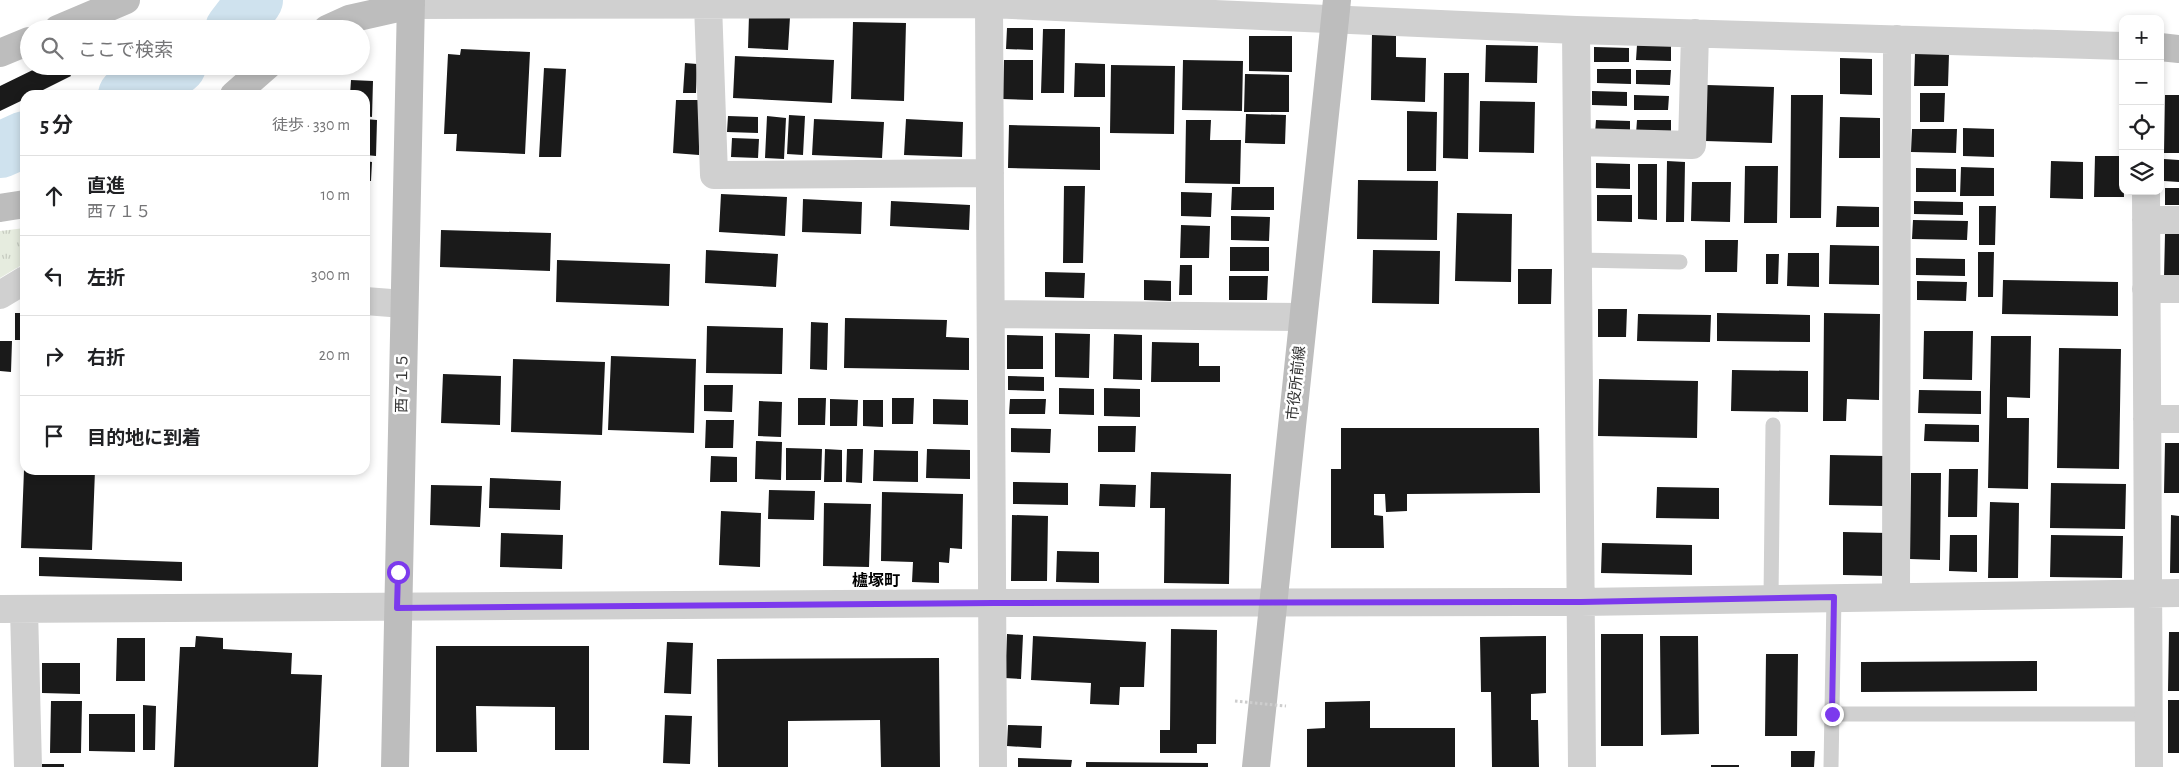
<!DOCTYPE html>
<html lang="ja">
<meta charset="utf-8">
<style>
:root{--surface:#fff;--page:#f6f6f6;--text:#202124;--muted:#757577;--line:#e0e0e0}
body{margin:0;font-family:"Alegreya Sans","Noto Sans JP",sans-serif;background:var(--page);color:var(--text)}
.controls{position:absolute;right:15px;top:15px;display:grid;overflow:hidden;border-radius:10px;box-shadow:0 2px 8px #0003}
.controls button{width:45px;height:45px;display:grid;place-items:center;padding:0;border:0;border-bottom:1px solid var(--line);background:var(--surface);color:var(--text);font:25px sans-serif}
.stop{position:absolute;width:15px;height:15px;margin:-11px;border:4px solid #7c3aed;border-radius:50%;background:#fff}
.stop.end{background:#7c3aed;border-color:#fff;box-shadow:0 1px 5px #0008}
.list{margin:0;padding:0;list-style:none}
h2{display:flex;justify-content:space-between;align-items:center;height:65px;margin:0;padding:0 20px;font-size:21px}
h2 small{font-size:16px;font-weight:400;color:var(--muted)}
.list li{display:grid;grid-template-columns:32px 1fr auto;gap:15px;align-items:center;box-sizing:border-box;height:80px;padding:0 20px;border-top:1px solid var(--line)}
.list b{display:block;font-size:19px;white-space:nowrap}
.list p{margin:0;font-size:16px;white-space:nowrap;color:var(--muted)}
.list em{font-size:16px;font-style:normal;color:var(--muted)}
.icon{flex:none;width:28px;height:28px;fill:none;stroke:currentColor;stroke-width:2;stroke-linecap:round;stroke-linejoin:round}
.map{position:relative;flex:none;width:2179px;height:767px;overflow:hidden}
.search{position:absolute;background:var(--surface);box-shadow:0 2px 8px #0003;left:20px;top:20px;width:350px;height:55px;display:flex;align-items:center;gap:12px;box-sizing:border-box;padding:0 18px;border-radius:28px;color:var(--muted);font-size:19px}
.panel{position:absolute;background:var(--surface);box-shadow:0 2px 8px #0003;left:20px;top:90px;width:350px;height:385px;border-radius:15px}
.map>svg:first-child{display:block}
.grass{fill:url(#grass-tufts)}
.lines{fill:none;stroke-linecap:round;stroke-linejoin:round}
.river{stroke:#cfe2ee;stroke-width:56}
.building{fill:#1a1a1a}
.lane{stroke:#d0d0d0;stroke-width:15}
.street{stroke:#d0d0d0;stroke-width:28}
.secondary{stroke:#bdbdbd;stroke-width:28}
.path-bridge{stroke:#cdcdcd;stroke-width:3;stroke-dasharray:2.5 2.5;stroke-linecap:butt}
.route{stroke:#7c3aed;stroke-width:6}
.labels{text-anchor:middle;stroke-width:5;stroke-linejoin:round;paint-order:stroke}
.street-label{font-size:15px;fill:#333;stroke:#fff}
.neighbourhood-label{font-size:16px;font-weight:bold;fill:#000;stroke:#fff}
</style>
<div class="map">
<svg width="2179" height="767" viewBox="0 0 2179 767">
<defs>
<pattern id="grass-tufts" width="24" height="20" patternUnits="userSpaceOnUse" patternTransform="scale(1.25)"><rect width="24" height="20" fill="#e6ecdf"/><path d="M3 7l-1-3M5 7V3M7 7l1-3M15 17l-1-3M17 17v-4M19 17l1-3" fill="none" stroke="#c6cbc0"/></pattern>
</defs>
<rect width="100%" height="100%" fill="#fff"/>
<path class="grass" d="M25,228v35l-25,15v-47z"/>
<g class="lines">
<path class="river" d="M233,29l22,-29
M126,95l29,-13 23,-16
M0,150l25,-11"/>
</g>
<path class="building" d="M749,15l41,2 -2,33 -40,-2z
M853,22l53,1 -2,78 -53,-2z
M1007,28h26v22l-27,-1z
M1043,29h22l-1,64h-23z
M1372,33l24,1v23l30,1 -1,44 -54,-2z
M1249,36h43v36l-43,-1z
M1486,45l52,1 -1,37 -52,-1z
M1637,45l34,1v15l-35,-1z
M1594,47l35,1v14h-35z
M461,49l69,3 -5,102 -69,-3 1,-17h-13l4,-80 12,1z
M1915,53l34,1 -1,32h-34z
M735,56l99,4 -2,43 -99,-5z
M1840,58l32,1v36l-32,-1z
M1004,60h29v40l-30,-1z
M1183,60l60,1 -1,50 -60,-1z
M685,63l12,1 -1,29h-13z
M1075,63l30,1v33h-31z
M1111,65l64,1 -1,68 -64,-1z
M41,66h25l5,10 -38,19h-8v4l-25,12v-25z
M544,68l22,1 -5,88h-22z
M1597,69h34v15l-34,-1z
M1636,70h35l-1,15 -34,-1z
M1444,73h25l-1,86 -25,-1z
M1245,74l44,1v37h-45z
M351,80l22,1 -1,36 -7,-1v-21h-15z
M1707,85l67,2 -2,56 -67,-2z
M1592,91l35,1v14l-35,-1z
M1920,93h25l-1,29h-24z
M1634,95l35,1 -1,14h-34z
M1791,95h32l-2,123h-31z
M2165,95h14v58h-15z
M676,100h25l-2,55 -26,-2z
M1480,101l55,1 -1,51 -55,-1z
M1407,111l30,1 -1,59h-29z
M1246,114l40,1 -1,29 -40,-1z
M789,115l16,1 -2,39 -16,-1z
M728,116l30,1v16l-31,-1z
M767,116l19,2 -2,41 -19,-1z
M1840,117l40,1v40h-41z
M365,119l12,1 -1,36 -11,-1z
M814,119l70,3 -2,36 -70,-3z
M906,119l57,3 -1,35 -58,-2z
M1186,120h25l-1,20h31l-1,44 -55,-1z
M1596,120l34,1v14l-35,-1z
M1637,120h34v14h-35z
M1009,125l91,2v43l-92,-2z
M1963,128l31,1v28l-31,-1z
M1912,129h45l-1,24 -45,-1z
M732,138l27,1 -1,19 -27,-1z
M2095,156h28l1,41h-30z
M2164,159l15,1v22l-15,-1z
M365,161l7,1 -1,19h-6z
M1667,161l18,1 -1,60h-18z
M2051,161l32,1v37l-33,-1z
M1596,163l34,1v25l-34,-1z
M1638,164h19v56l-19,-1z
M1745,166h33l-1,57h-33z
M1961,167l33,1v28h-34z
M1916,168l40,1v23h-40z
M1358,180l80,1 -1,59 -80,-1z
M1692,182h39l-1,40 -39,-1z
M1064,186h21l-2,77h-20z
M1232,187h42v23h-43z
M2165,188h14v17h-14z
M365,190h4l-2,52h-2z
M1181,192l31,1 -1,24 -30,-1z
M721,194l66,3 -2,39 -66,-4z
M1597,195h35v27l-35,-1z
M803,199l59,3 -1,32 -59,-2z
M891,201l79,4 -1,25 -79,-4z
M1914,201l49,1v13l-49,-1z
M1837,206l42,1v20h-43z
M1979,206h17l-1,39h-16z
M1457,213l55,1 -1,68 -56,-1z
M1231,216l39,1 -1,24 -38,-1z
M1913,220l55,1 -1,19 -55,-1z
M1181,225l29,1 -1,32h-29z
M441,230l110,3 -1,38 -110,-4z
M2165,234h14v45l-15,-1z
M1705,240h33l-1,32h-32z
M1830,245l49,1v39l-50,-1z
M365,247h3l-1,44h-2z
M1230,247h39v24h-39z
M706,250l72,4 -2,33 -71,-4z
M1373,250l67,1 -1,53 -67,-1z
M1978,252h16l-1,45h-15z
M1788,253h31v34l-32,-1z
M1766,254h13l-1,30h-12z
M1916,258l49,1v17l-49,-1z
M557,260l113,4 -1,42 -113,-4z
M1180,265h12v30h-13z
M1518,269h34l-1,35h-33z
M1045,272l40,1 -1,25 -39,-1z
M1229,276h39l-1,24h-38z
M1144,280l27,1v20l-27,-1z
M2003,280l115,2v34l-116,-2z
M1917,281l50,1 -1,19 -49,-1z
M1598,309h29l-1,28h-28z
M15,313h10v27h-10z
M1717,313l93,2v27l-93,-1z
M1824,313l56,1 -1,86 -32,-1 -1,22h-23z
M1638,314l73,1 -1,27 -73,-1z
M845,318l102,2 -1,17 23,1v32l-125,-2z
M811,322l17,1 -1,47 -17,-1z
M707,326l76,2 -1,46 -76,-1z
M1924,331h49l-1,49 -49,-1z
M1055,333l35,1 -1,44 -34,-1z
M1114,334l28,1v45l-29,-1z
M1007,335l36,1v33h-36z
M1991,336h40l-1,62 -23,-1v21h22l-1,71 -40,-1z
M0,341h12l-1,31 -11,-1z
M1152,342l47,1v23h21v16h-69z
M2059,348l62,1 -2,120 -62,-1z
M611,356l85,3 -2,74 -86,-3z
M513,359l92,3 -3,73 -91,-3z
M1732,370l76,1v41l-77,-1z
M443,374l58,2 -1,49 -59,-2z
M1008,376l36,1v14l-36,-1z
M1599,379l99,2 -1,57 -99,-2z
M704,385h29l-1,27 -28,-1z
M1059,388l35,1v26l-35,-1z
M1104,388l36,1v28l-36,-1z
M1919,390l62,1v23l-63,-1z
M798,398h28l-1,27h-27z
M892,398h22l-1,26h-21z
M830,399l28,1 -1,26h-27z
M933,399l35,1v25l-35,-1z
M1010,399h36l-1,15h-36z
M863,400h20v27l-20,-1z
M759,401l23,1 -1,35 -23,-1z
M706,420h28l-1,28h-28z
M1925,424l54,1v17l-55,-1z
M1098,426h38l-1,26h-37z
M1011,428l40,1 -1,24 -39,-1z
M1341,428h198l1,65 -133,1v17l-21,1 -1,-18h-11v21l9,1 1,32h-53v-79h10z
M756,441l26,1 -1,38 -26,-1z
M2165,443h14v50h-15z
M786,448l36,1 -1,31h-35z
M825,449l17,1v32h-18z
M847,449h16l-1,34 -16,-1z
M927,449l43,1v29l-44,-1z
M874,450l44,1v31l-45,-1z
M1830,455l55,1 -1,50 -55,-1z
M711,456l26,1v25h-27z
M1949,469h29l-1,48h-29z
M24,470h71l-3,80 -71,-2z
M1151,472l80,2 -2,110 -65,-1 1,-75h-15z
M1911,473h30l-1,87 -30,-1z
M490,478l71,3 -1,29 -71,-2z
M1013,482l55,1v22l-55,-1z
M2051,483l75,1 -1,45 -75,-1z
M1100,484l36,1 -1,22 -36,-1z
M431,485l51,1 -2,41 -50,-2z
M1657,487l62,1v31l-63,-1z
M769,490l46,1 -1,29 -46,-1z
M882,492l81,2 -1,55 -12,-1 -1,15 -10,-1v21l-27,-1 1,-20 -32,-1z
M1990,502l29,1 -1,75h-30z
M824,503l47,1 -2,63 -46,-1z
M721,511l40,2 -1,54 -41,-2z
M1012,515l36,1 -1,65h-36z
M2171,515l8,1v57h-9z
M1843,532l45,1 -1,43 -44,-1z
M501,533l62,2 -1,34 -62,-2z
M1950,535h27v37l-28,-1z
M2051,535l72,1 -1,42 -72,-1z
M1602,543l90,2v30l-91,-2z
M1057,551l42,1v31l-43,-1z
M39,557l143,5v19l-143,-5z
M1171,629l46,1 -1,114h-19v9h-37v-23h10z
M2169,632h10v59h-11z
M1007,634l16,1 -2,44 -16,-1z
M1601,634h42v112h-42z
M196,636l27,2v11l69,4 -1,21 31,1 -4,92h-144l6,-120h15z
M1033,636l113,6 -2,45h-24l-1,18 -29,-1 1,-21 -60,-3z
M1546,636v57l-15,1v26h7l1,47h-47l-1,-75h-10l-1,-55z
M1660,636h38l1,98 -38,1z
M117,638h28v43h-29z
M667,642l26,1 -2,51 -27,-1z
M436,646h153v104h-34v-43l-79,-1 1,46h-41z
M1766,654h32l-1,82h-32z
M939,658l1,109h-59l-1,-47 -92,1v46h-70l-1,-108z
M2037,661v30l-176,1v-30z
M42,663h38v31l-38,-1z
M2168,700h11v53h-11z
M51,701h31l-1,52h-31z
M1370,701v27h85v39h-148v-38l18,-1v-26z
M143,705l13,1 -1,44h-12z
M89,714h46v38l-46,-1z
M665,715l27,1 -2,48 -27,-1z
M1008,725l34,1 -1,22 -34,-2z
M1791,751h24l-1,16h-23z
M1018,758l54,2 -1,7h-53z
M1086,762l122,1v4h-122z
M42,764h22v3h-22z
M1711,765h28v2h-28z"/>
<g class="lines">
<path class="lane" d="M1578,260l102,2
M1771,598l2,-173
M1832,714h316
M1831,767l3,-170"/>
<path class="street" d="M708,4l6,171 276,-2
M989,4l4,763
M411,5l578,-1 587,26 547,16
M1576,30l6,737
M1577,142l115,3 3,-112
M2146,191l3,576
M2146,220h33
M2146,289h33
M0,295l25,-15
M365,301l39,3
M991,314l312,3
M2147,419h32
M1896,596l1,-557
M0,609l993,-6 588,-1 598,-9
M24,609l4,158"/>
<path class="secondary" d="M58,29l68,-29
M327,29l22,-10 62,-14
M2160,47l19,2
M0,53l29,-12
M234,95l33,-29
M0,208l25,-4
M395,767l16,-767
M1256,767l81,-767"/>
<path class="path-bridge" d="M1235,701l51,5"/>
</g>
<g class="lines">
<path class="route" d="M398,572l-1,36 596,-5 588,-1 253,-5 -2,117"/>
</g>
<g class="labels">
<g class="street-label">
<text transform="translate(402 383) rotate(-89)" y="5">西７１５</text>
<text transform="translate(1296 383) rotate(-84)" y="5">市役所前線</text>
</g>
<g class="neighbourhood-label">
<text x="876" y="586">櫨塚町</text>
</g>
</g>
</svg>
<div class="controls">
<button>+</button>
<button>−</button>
<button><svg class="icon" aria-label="locate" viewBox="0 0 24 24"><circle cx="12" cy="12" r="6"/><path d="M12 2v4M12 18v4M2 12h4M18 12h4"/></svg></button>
<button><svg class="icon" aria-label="layers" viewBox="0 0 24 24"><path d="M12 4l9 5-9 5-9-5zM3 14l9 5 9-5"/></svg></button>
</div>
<div class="stop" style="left:398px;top:572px"></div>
<div class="stop end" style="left:1832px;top:714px"></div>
<div class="search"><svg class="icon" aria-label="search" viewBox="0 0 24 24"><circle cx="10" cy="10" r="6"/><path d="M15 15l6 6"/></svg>ここで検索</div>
<section class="panel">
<h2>5 分<small>徒歩 · 330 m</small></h2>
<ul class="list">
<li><svg class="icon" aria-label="ahead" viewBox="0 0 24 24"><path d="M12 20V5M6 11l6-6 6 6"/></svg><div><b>直進</b><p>西７１５</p></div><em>10 m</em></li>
<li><svg class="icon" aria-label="left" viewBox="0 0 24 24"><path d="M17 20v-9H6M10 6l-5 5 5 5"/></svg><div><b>左折</b></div><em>300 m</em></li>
<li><svg class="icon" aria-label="right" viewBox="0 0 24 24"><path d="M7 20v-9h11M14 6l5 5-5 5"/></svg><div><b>右折</b></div><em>20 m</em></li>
<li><svg class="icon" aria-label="arrive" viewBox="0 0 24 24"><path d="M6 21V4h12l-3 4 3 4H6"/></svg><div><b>目的地に到着</b></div></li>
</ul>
</section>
</div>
